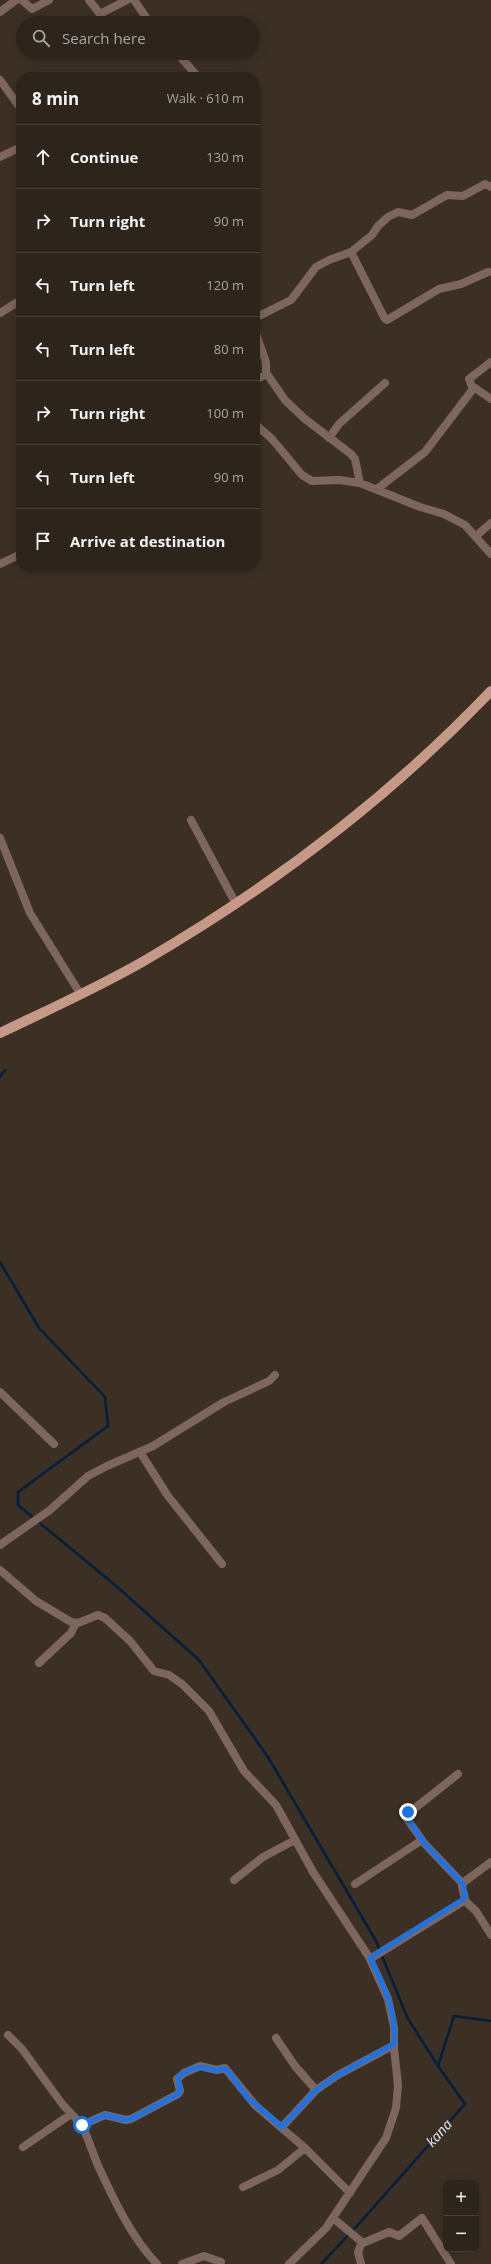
<!DOCTYPE html>
<meta charset="utf-8">
<style>
:root{--surface:#2d241c;--page:#393029;--text:#f1f3f6;--muted:#a7a4a3;--line:#48413b}
body{margin:0;font-family:"Open Sans",sans-serif;background:var(--page);color:var(--text)}
.controls{position:absolute;right:12px;bottom:12px;display:grid;overflow:hidden;border-radius:8px;box-shadow:0 2px 10px #0003}
.controls button{width:36px;height:36px;display:grid;place-items:center;padding:0;border:0;border-bottom:1px solid var(--line);background:var(--surface);color:var(--text);font:20px sans-serif}
.stop{position:absolute;width:12px;height:12px;margin:-9px;border:3px solid #1a73e8;border-radius:50%;background:#fff}
.stop.end{background:#1a73e8;border-color:#fff;box-shadow:0 1px 4px #0008}
.list{margin:0;padding:0;list-style:none}
h2{display:flex;justify-content:space-between;align-items:center;height:52px;margin:0;padding:0 16px;font-size:17px}
h2 small{font-size:13px;font-weight:400;color:var(--muted)}
.list li{display:grid;grid-template-columns:26px 1fr auto;gap:12px;align-items:center;box-sizing:border-box;height:64px;padding:0 16px;border-top:1px solid var(--line)}
.list b{display:block;font-size:15px;white-space:nowrap}
.list em{font-size:13px;font-style:normal;color:var(--muted)}
.icon{flex:none;width:22px;height:22px;fill:none;stroke:currentColor;stroke-width:2;stroke-linecap:round;stroke-linejoin:round}
.map{position:relative;flex:none;width:491px;height:2264px;overflow:hidden}
.search{position:absolute;background:var(--surface);box-shadow:0 2px 10px #0003;left:16px;top:16px;width:244px;height:44px;display:flex;align-items:center;gap:10px;box-sizing:border-box;padding:0 14px;border-radius:22px;color:var(--muted);font-size:15px}
.panel{position:absolute;background:var(--surface);box-shadow:0 2px 10px #0003;left:16px;top:72px;width:244px;height:500px;border-radius:16px}
.map>svg:first-child{display:block}
.lines{fill:none;stroke-linecap:round;stroke-linejoin:round}
.stream{stroke:#001f3e;stroke-width:2.5}
.minor{stroke:#7d665e;stroke-width:8}
.major{stroke:#c69888;stroke-width:10}
.route{stroke:#1a73e8;stroke-width:5}
.labels{text-anchor:middle;stroke-width:3;stroke-linejoin:round;paint-order:stroke}
.water-label{font-size:14px;font-style:italic;fill:#dbe6f2;stroke:#3c3025}
</style>
<div class="map">
<svg width="491" height="2264" viewBox="0 0 491 2264">
<rect width="100%" height="100%" fill="#3c3025"/>
<g class="lines">
<path class="stream" d="M0,1077l5,-7
M0,1262l39,66 66,69 3,29 -90,66v13l97,80 84,75 69,97 108,184 31,76 31,49
M321,2264l35,-37 109,-123 -27,-38 16,-50 37,5"/>
<path class="minor" d="M22,0l10,9 17,-9
M89,0l11,14 27,-14
M134,0l16,23
M0,12l16,-12
M177,53l21,24
M0,80l21,29
M0,157l21,-10
M351,252l34,67 2,1 52,-31 22,-5 27,-12
M0,313l21,-13
M255,318l36,-18 25,-33 13,-7 22,-8 21,-17 6,-9 10,-9 10,-5 14,3 35,-20 16,1 22,-12 6,3
M255,331l11,31v11
M255,380l12,-6 18,26 20,19 46,35 4,5 5,24
M473,389l-4,-10 22,-17
M255,424l17,15 30,36 10,6 27,-1 21,3 60,24 24,7 21,11 26,29
M329,438l10,-14 46,-41
M377,489l48,-37 48,-63 2,-1 16,11
M476,536l15,-13
M0,564l21,-10
M191,820l45,84
M0,838l30,75 51,82
M0,1392l54,52
M140,1452l28,44 54,68
M0,1545l50,-35 38,-34 19,-10 46,-20 71,-44 45,-21 6,-6
M0,1570l36,31 35,21 7,1 20,-8 7,3 25,23 24,30 15,4 13,9 27,27 35,60 32,34 37,67 56,85 19,42 6,28v21l4,37 -2,23 -10,30 -60,90 -37,36
M39,1663l32,-30 5,-10
M458,1774l-53,42 19,27 39,41
M234,1880l29,-23 32,-17
M355,1884l67,-44
M464,1900l12,11 15,24
M370,1959l92,-57 3,-3 -3,-13 2,-4 27,-20
M8,2035l14,14 41,56 19,20 23,-10 21,5 5,-1 47,-25 2,-3 -3,-12 7,-6 16,-7 17,4 8,-2 30,37 50,43 45,45
M276,2038l19,28 21,24 22,-15 56,-30
M82,2125c7,15 11,30 18,45 15,32 32,68 57,94
M282,2127l34,-37
M23,2147l48,-33
M243,2187l35,-17 27,-22
M333,2218l30,25 26,-11 10,4 23,-18 29,46
M182,2264l22,-8 17,6
M361,2264l-3,-12 4,-10"/>
<path class="major" d="M0,1033c48,-23 97,-45 144,-72 127,-74 245,-163 347,-270"/>
</g>
<g class="lines">
<path class="route" d="M82,2125l23,-10 21,5 5,-1 47,-25 2,-3 -2,-14c14,-11 21,-11 37,-7 5,1 7,-3 12,0l21,28 34,29 34,-37 22,-15 56,-31c3,-31 -10,-59 -24,-86l95,-60 -2,-14 -39,-41 -18,-27 2,-4"/>
</g>
<g class="labels">
<g class="water-label">
<text transform="translate(439 2133) rotate(-48)" y="5">kana</text>
</g>
</g>
</svg>
<div class="controls">
<button>+</button>
<button>−</button>
</div>
<div class="stop" style="left:82px;top:2125px"></div>
<div class="stop end" style="left:408px;top:1812px"></div>
<div class="search"><svg class="icon" aria-label="search" viewBox="0 0 24 24"><circle cx="10" cy="10" r="6"/><path d="M15 15l6 6"/></svg>Search here</div>
<section class="panel">
<h2>8 min<small>Walk · 610 m</small></h2>
<ul class="list">
<li><svg class="icon" aria-label="ahead" viewBox="0 0 24 24"><path d="M12 20V5M6 11l6-6 6 6"/></svg><div><b>Continue</b></div><em>130 m</em></li>
<li><svg class="icon" aria-label="right" viewBox="0 0 24 24"><path d="M7 20v-9h11M14 6l5 5-5 5"/></svg><div><b>Turn right</b></div><em>90 m</em></li>
<li><svg class="icon" aria-label="left" viewBox="0 0 24 24"><path d="M17 20v-9H6M10 6l-5 5 5 5"/></svg><div><b>Turn left</b></div><em>120 m</em></li>
<li><svg class="icon" aria-label="left" viewBox="0 0 24 24"><path d="M17 20v-9H6M10 6l-5 5 5 5"/></svg><div><b>Turn left</b></div><em>80 m</em></li>
<li><svg class="icon" aria-label="right" viewBox="0 0 24 24"><path d="M7 20v-9h11M14 6l5 5-5 5"/></svg><div><b>Turn right</b></div><em>100 m</em></li>
<li><svg class="icon" aria-label="left" viewBox="0 0 24 24"><path d="M17 20v-9H6M10 6l-5 5 5 5"/></svg><div><b>Turn left</b></div><em>90 m</em></li>
<li><svg class="icon" aria-label="arrive" viewBox="0 0 24 24"><path d="M6 21V4h12l-3 4 3 4H6"/></svg><div><b>Arrive at destination</b></div></li>
</ul>
</section>
</div>
